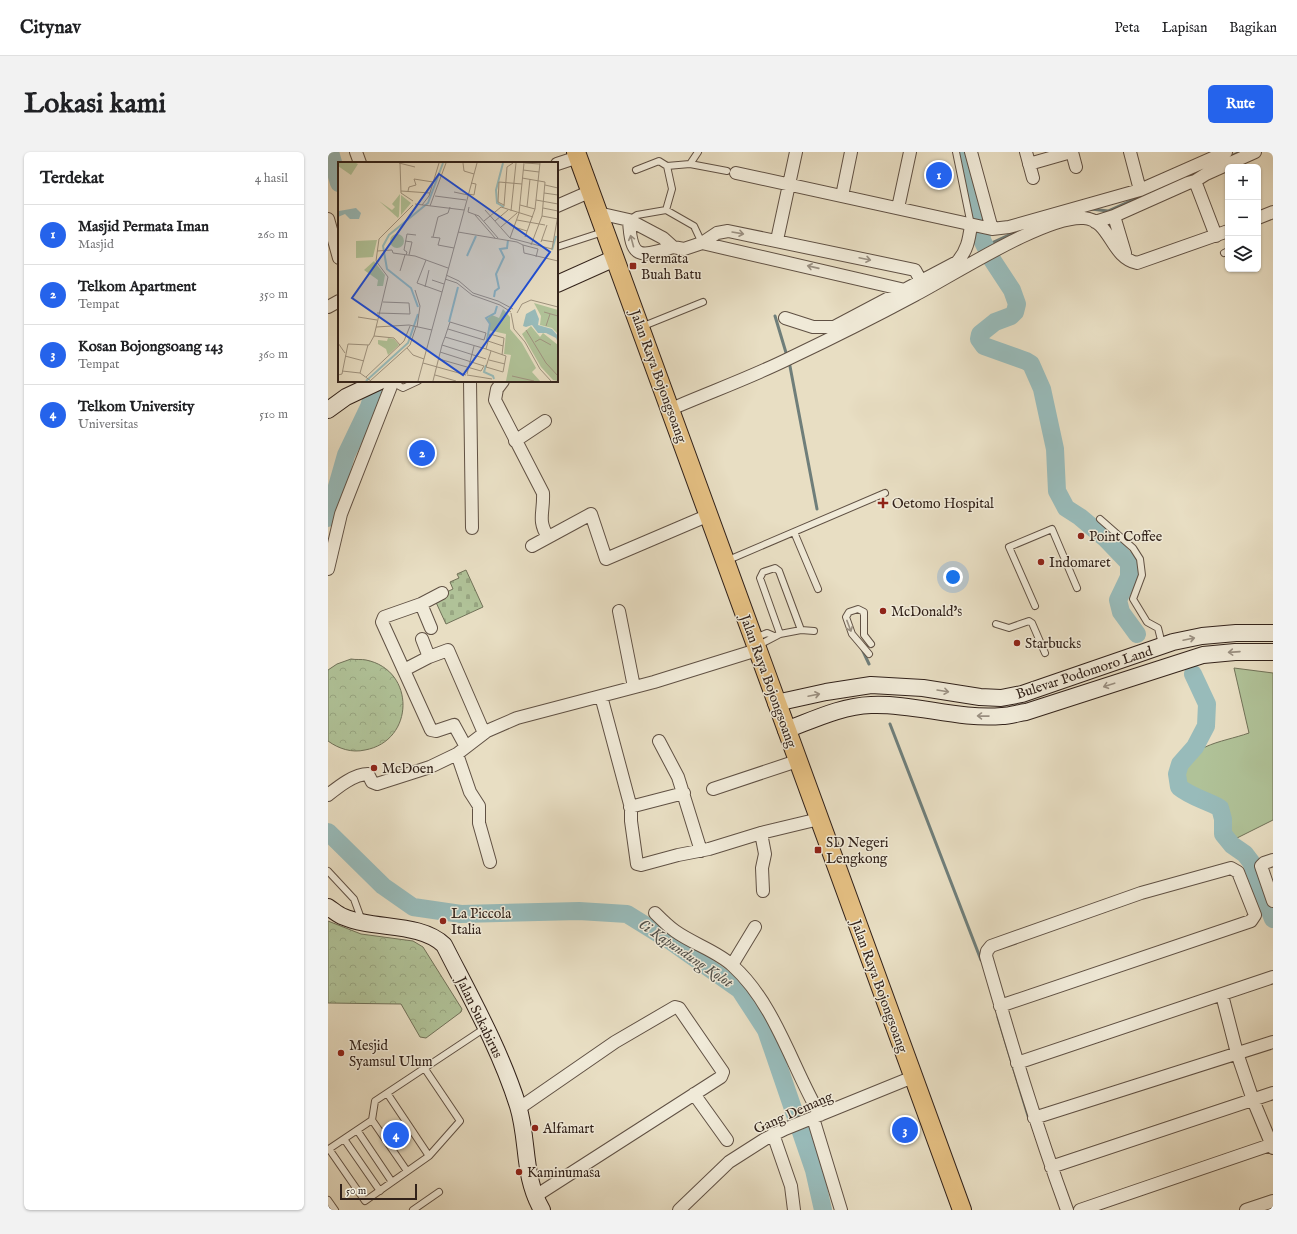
<!DOCTYPE html>
<html lang="id">
<meta charset="utf-8">
<style>
:root{--surface:#fff;--page:#f2f2f2;--text:#202124;--muted:#757577;--line:#e0e0e0;--accent:#2563eb}
body{margin:0;font-family:"IM FELL English",serif;background:var(--page);color:var(--text)}
.controls{position:absolute;right:12px;top:12px;display:grid;overflow:hidden;border-radius:6px;box-shadow:0 1px 3px #0004}
.controls button{width:36px;height:36px;display:grid;place-items:center;padding:0;border:0;border-bottom:1px solid var(--line);background:var(--surface);color:var(--text);font:20px sans-serif}
.scale{position:absolute;left:12px;bottom:10px;width:77px;box-sizing:border-box;padding-left:4px;border:2px solid #32221a;border-top:0;font-size:11px;line-height:14px;white-space:nowrap;color:#32221a;-webkit-text-stroke:3px #f0ead8;paint-order:stroke}
.you{position:absolute;left:625px;top:425px;width:14px;height:14px;margin:-10px;border:3px solid #fff;border-radius:50%;background:#1a73e8;box-shadow:0 0 0 6px #1a73e833}
.badge{display:grid;place-items:center;width:26px;height:26px;border-radius:50%;background:var(--accent);color:#fff;font-size:13px;font-weight:700}
.pin{position:absolute;translate:-50% -50%;border:2px solid #fff;box-shadow:0 1px 4px #0006}
.list{margin:0;padding:0;list-style:none}
h2{display:flex;justify-content:space-between;align-items:center;height:52px;margin:0;padding:0 16px;font-size:17px}
h2 small{font-size:13px;font-weight:400;color:var(--muted)}
.list li{display:grid;grid-template-columns:26px 1fr auto;gap:12px;align-items:center;box-sizing:border-box;height:60px;padding:0 16px;border-top:1px solid var(--line)}
.list b{display:block;font-size:15px;white-space:nowrap}
.list p{margin:0;font-size:13px;white-space:nowrap;color:var(--muted)}
.list em{font-size:13px;font-style:normal;color:var(--muted)}
.icon{flex:none;width:22px;height:22px;fill:none;stroke:currentColor;stroke-width:2;stroke-linecap:round;stroke-linejoin:round}
.map{position:relative;flex:none;width:945px;height:1058px;overflow:hidden;border-radius:6px}
header{display:flex;align-items:center;gap:24px;box-sizing:border-box;height:56px;padding:0 20px;background:var(--surface);border-bottom:1px solid var(--line)}
header strong{font-size:19px}
nav{display:flex;gap:22px;margin-inline-start:auto;font-size:14px}
.intro{display:flex;align-items:center;justify-content:space-between;box-sizing:border-box;height:96px;padding:0 24px}
h1{margin:0;font-size:28px}
.button{padding:10px 18px;border-radius:6px;background:var(--accent);color:#fff;font-size:14px;font-weight:700}
main{display:flex;gap:24px;padding:0 24px}
aside{flex:1;background:var(--surface);border-radius:6px;box-shadow:0 1px 3px #0004}
.map>svg:first-child{display:block}
.grass{fill:#b0c298;stroke:#717259}
.forest{fill:url(#forest-crowns);stroke:#717259}
.cemetery{fill:url(#cemetery-stones);stroke:#717259}
.lines{fill:none;stroke-linecap:round;stroke-linejoin:round}
.stream{stroke:#6f7e7a;stroke-width:3}
.river{stroke:#98bbba;stroke-width:18}
.lane-casing{stroke:#605144;stroke-width:8}
.street-casing{stroke:#605144;stroke-width:14}
.secondary-casing{stroke:#32221a;stroke-width:18}
.primary-casing{stroke:#32221a;stroke-width:20}
.lane{stroke:#f0ead8;stroke-width:6}
.street{stroke:#f0ead8;stroke-width:12}
.secondary{stroke:#f0ead8;stroke-width:16}
.primary{stroke:#e4bf82;stroke-width:18}
.oneway{stroke:#9a9082}
.poi-dot{fill:#8f2418;stroke:#f0ead8;stroke-width:1.5}
.labels{text-anchor:middle;stroke-width:3;stroke-linejoin:round;paint-order:stroke}
.poi-label{font-size:14px;fill:#32221a;stroke:#f0ead8;text-anchor:start}
.street-label{font-size:14px;fill:#32221a;stroke:#f0ead8}
.water-label{font-size:15px;font-style:italic;fill:#51504a;stroke:#f0ead8}
.inset-river{fill:none;stroke:#98bbba;stroke-width:2}
.inset-road{fill:none;stroke:#9f937f;stroke-width:1}
.view{fill:#1d4ed8;fill-opacity:0.15;stroke:#1d4ed8;stroke-width:2}
.inset-edge{fill:none;stroke:#32221a;stroke-width:2}
</style>
<header>
<strong>Citynav</strong>
<nav><a>Peta</a><a>Lapisan</a><a>Bagikan</a></nav>
</header>
<div class="intro"><h1>Lokasi kami</h1><a class="button">Rute</a></div>
<main>
<aside>
<h2>Terdekat<small>4 hasil</small></h2>
<ul class="list">
<li><span class="badge">1</span><div><b>Masjid Permata Iman</b><p>Masjid</p></div><em>260 m</em></li>
<li><span class="badge">2</span><div><b>Telkom Apartment</b><p>Tempat</p></div><em>350 m</em></li>
<li><span class="badge">3</span><div><b>Kosan Bojongsoang 143</b><p>Tempat</p></div><em>360 m</em></li>
<li><span class="badge">4</span><div><b>Telkom University</b><p>Universitas</p></div><em>510 m</em></li>
</ul>
</aside>
<div class="map">
<svg width="945" height="1058" viewBox="0 0 945 1058">
<defs>
<pattern id="forest-crowns" width="20" height="18" patternUnits="userSpaceOnUse"><rect width="20" height="18" fill="#b0c298"/><path d="M2 6a3 3 0 1 1 6 0M12 15a3 3 0 1 1 6 0" fill="none" stroke="#98a682"/></pattern>
<pattern id="cemetery-stones" width="16" height="16" patternUnits="userSpaceOnUse"><rect width="16" height="16" fill="#b0c298"/><path d="M2 7V4a2 2 0 0 1 4 0v3zM10 15v-3a2 2 0 0 1 4 0v3z" fill="#98a682"/></pattern>
</defs>
<rect width="100%" height="100%" fill="#e8dec3"/>
<filter id="stains"><feTurbulence type="fractalNoise" baseFrequency=".005" numOctaves="4"/><feColorMatrix values="0 0 0 0 .2 0 0 0 0 .09 0 0 0 0 .02 0 0 0 .5 -.17"/></filter>
<radialGradient id="worn" r=".72"><stop offset=".6" stop-color="#630" stop-opacity="0"/><stop offset="1" stop-color="#630" stop-opacity=".3"/></radialGradient>
<path class="grass" d="M906,516l39,5v147l-38,19 1,6c-3,-3 -7,-6 -8,-10 -4,-11 2,-23 -8,-32 -13,-12 -28,-5 -40,-22 4,-37 41,-38 69,-48z"/>
<path class="forest" d="M23,507c5,1 11,0 15,1 50,10 49,81 -1,90 -13,3 -26,-1 -37,-9v-71l9,-6z
M0,769l33,13 52,7 10,6 39,62 -1,3 -35,26 -6,-1 -19,-33 -73,-1z"/>
<path class="cemetery" d="M138,418l17,37 -37,17 -12,-26 19,-9 -3,-7 9,-4 -2,-4z"/>
<g class="lines">
<path class="stream" d="M897,7l15,-7
M763,57l17,2 103,-46
M657,94l37,-17
M447,164l12,40
M461,209l28,148
M533,495l8,17
M562,572l91,236
M670,865l31,102"/>
<path class="river" d="M2,0l9,31
M639,3l13,57 2,28 9,18 21,32 5,14 -2,8 -4,4 -16,6 -15,12 -1,5 5,7 42,15 5,3 11,25 13,60 2,42 9,17 14,9 25,21 24,25v14l-11,23 3,12 16,22
M0,366l18,-63 23,-48 8,-26
M865,522l14,30 -1,22 -11,21 -15,17 -3,10 2,13c12,10 27,13 41,21l3,11v15l9,11 13,9 6,8 22,57
M0,680l55,54 30,21 48,7 118,-3 48,3 42,26 71,50 26,40 48,140 9,40"/>
<g class="lane-casing">
<path id="lane" d="M628,0l15,73
M362,12l8,-12
M339,14l23,-2 37,7
M308,18l23,-9 8,5 5,23 -6,21
M301,68l8,-5 29,-5 28,16 8,17
M229,95l46,-15
M896,101l4,-2
M313,175l62,-25
M70,229l1,5 4,2 15,-7
M772,367l33,29 7,11 2,16 -9,24 14,23 11,6 4,16
M466,380l24,57
M398,409l159,-68
M707,454l-26,-59 43,-18 25,59
M668,472l13,4 20,-7 3,2 13,30
M452,482l-20,-56 3,-6 12,-4 4,3 22,59
M427,486l12,-5 7,3
M429,494l23,-12 21,-4 13,1
M541,502l-17,-20 -6,-17 3,-5 9,-3 6,3v23l7,9
M0,719l26,28 8,22
M59,941l42,63 31,-35 -35,-52
M44,968l35,51
M29,978l35,52
M16,987l36,52
M101,1004l-64,45 -36,-52 43,-29 3,-19 110,-73
M0,1048l7,10
M85,1058l26,-18"/>
</g>
<g class="street-casing">
<path id="street" d="M28,0l4,11
M643,0l21,77
M698,0l7,26
M744,0l4,15
M802,0l10,38
M229,12l21,-7
M701,12l42,-12
M408,21l256,56 17,-2 131,-37 86,-38
M867,29l11,-7 49,-22
M514,44l9,-44
M229,54l32,-14
M570,56l12,-56
M270,61l31,7 34,18 10,9 11,2 18,-6 15,-10 11,-2 187,39 6,11
M786,64l11,37
M930,66l15,-6
M0,67l11,39
M301,68c2,39 10,38 44,27
M767,70l19,-6 74,-33 7,-2 21,55
M449,88l19,-88
M374,91l203,47
M0,155l11,-6
M457,166l28,9h21l123,-65c10,-11 12,-22 14,-37
M142,229l2,147
M175,229l-6,8 -2,11 48,93c1,20 -6,27 5,44
M343,257c39,-17 81,-32 119,-51 42,-20 84,-41 125,-63 37,-19 130,-80 169,-77 27,2 26,39 53,45l91,-32
M187,289l30,-20
M204,394l59,-32 15,45 103,-44
M0,417l13,-55 52,-133
M114,441l-21,11 -37,13 -2,5 49,108 5,1 18,-6 12,22
M93,452l10,24
M291,459l15,76
M94,487l7,18
M76,518l25,-13 19,-7 36,83
M273,544l30,112v13l6,43 4,1 37,-10 31,-6 52,-16 58,-14
M331,589l19,36 23,74
M129,602l13,38 9,14v17l11,39
M385,637l84,-28
M0,643c10,-8 26,-21 40,-21l4,8 5,2 53,-17 27,-13 30,-23 30,-13 137,-36 103,-32
M302,655l54,-14
M433,681l4,21 -3,14 1,23
M945,708l-9,3 -3,3 12,35
M327,761c6,6 13,13 20,18 18,13 42,20 58,35 42,38 59,101 87,149
M404,813l23,-38
M894,843l15,58 16,47 20,48
M672,854l251,-85 4,-6 -17,-43 -7,-4 -90,25 -150,53 -4,5 -1,5c25,86 50,170 81,254
M689,911l256,-86
M366,942l33,46
M190,957l97,-67 60,-35 4,1 44,64 -2,5 -187,120
M485,966l28,92
M706,966l239,-76
M445,982l18,52 3,24
M723,1015l222,-74
M351,1058l50,-48 36,-23 20,-10 128,-52
M752,1058l193,-66
M918,1058l27,-9"/>
</g>
<g class="secondary-casing">
<path id="secondary" d="M229,132l58,-26
M0,258l18,-13 34,-16
M448,551l50,-11 45,-7 52,3 57,9 21,1 21,-4 151,-52 29,-6 34,-3h37
M458,578c27,-10 55,-24 85,-25 43,-2 87,15 131,11 8,0 16,-3 24,-4l177,-57 32,-3h38
M0,755c5,3 10,8 16,10 30,13 76,5 100,28 27,53 56,104 74,161 11,36 4,69 24,104"/>
</g>
<g class="primary-casing">
<path id="primary" d="M248,0l386,1058"/>
</g>
<use href="#lane" class="lane"/>
<use href="#street" class="street"/>
<use href="#secondary" class="secondary"/>
<use href="#primary" class="primary"/>
</g>
<defs><path id="oneway-shaft" d="M-6 0H5M1.5-3L5.5 0L1.5 3" fill="none" stroke-width="1.6" stroke-linecap="round" stroke-linejoin="round"/></defs>
<g class="oneway">
<use href="#oneway-shaft" transform="translate(410 81) rotate(10)"/>
<use href="#oneway-shaft" transform="translate(304 89) rotate(-105)"/>
<use href="#oneway-shaft" transform="translate(537 107) rotate(12)"/>
<use href="#oneway-shaft" transform="translate(485 115) rotate(-167)"/>
<use href="#oneway-shaft" transform="translate(521 474) rotate(69)"/>
<use href="#oneway-shaft" transform="translate(861 487) rotate(-12)"/>
<use href="#oneway-shaft" transform="translate(906 500) rotate(176)"/>
<use href="#oneway-shaft" transform="translate(781 533) rotate(162)"/>
<use href="#oneway-shaft" transform="translate(615 539) rotate(9)"/>
<use href="#oneway-shaft" transform="translate(486 543) rotate(-12)"/>
<use href="#oneway-shaft" transform="translate(655 564) rotate(-179)"/>
</g>
<g class="poi-dot">
<rect x="301" y="110" width="8" height="8" rx="2"/>
<path d="M553 345h4v4h4v4h-4v4h-4v-4h-4v-4h4z"/>
<circle cx="753" cy="384" r="4"/>
<circle cx="713" cy="410" r="4"/>
<circle cx="555" cy="459" r="4"/>
<circle cx="689" cy="491" r="4"/>
<circle cx="46" cy="616" r="4"/>
<rect x="486" y="694" width="8" height="8" rx="2"/>
<circle cx="115" cy="769" r="4"/>
<circle cx="13" cy="901" r="4"/>
<circle cx="207" cy="976" r="4"/>
<circle cx="191" cy="1020" r="4"/>
</g>
<g class="labels">
<g class="poi-label">
<text x="313" y="111">Permata<tspan x="313" dy="16">Buah Batu</tspan></text>
<text x="564" y="356">Oetomo Hospital</text>
<text x="761" y="389">Point Coffee</text>
<text x="721" y="415">Indomaret</text>
<text x="563" y="464">McDonald's</text>
<text x="697" y="496">Starbucks</text>
<text x="54" y="621">McDoen</text>
<text x="498" y="695">SD Negeri<tspan x="498" dy="16">Lengkong</tspan></text>
<text x="123" y="766">La Piccola<tspan x="123" dy="16">Italia</tspan></text>
<text x="21" y="898">Mesjid<tspan x="21" dy="16">Syamsul Ulum</tspan></text>
<text x="215" y="981">Alfamart</text>
<text x="199" y="1025">Kaminumasa</text>
</g>
<g class="street-label">
<text transform="translate(331 224) rotate(70)" y="5">Jalan Raya Bojongsoang</text>
<text transform="translate(756 520) rotate(-18)" y="5">Bulevar Podomoro Land</text>
<text transform="translate(441 529) rotate(70)" y="5">Jalan Raya Bojongsoang</text>
<text transform="translate(552 834) rotate(70)" y="5">Jalan Raya Bojongsoang</text>
<text transform="translate(152 865) rotate(64)" y="5">Jalan Sukabirus</text>
<text transform="translate(465 960) rotate(-24)" y="5">Gang Demang</text>
</g>
<g class="water-label">
<text transform="translate(358 801) rotate(34)" y="5">Ci Kapundung Kolot</text>
</g>
</g>
<g transform="translate(10 10)">
<rect width="220" height="220" fill="#e8dec3"/>
<path d="M62,32l-1,22 -1,2 -19,-17 13,9 3,-3 -3,-3zM39,78l-4,17 -17,1v-17zM196,141l24,7v24l-6,-6 -12,-3 1,-9zM165,147l7,8v12l12,14 14,25 -4,4 8,9h-34l5,-26 -7,-1 2,-20 -18,-4 2,-6 -3,-5 5,-4 7,3zM193,164l9,11 3,-4 15,12v36l-5,-1 -12,-13 -19,-33z" fill="#b0c298"/>
<path d="M52 79a7 7 0 1 1 14 0a7 7 0 1 1-14 0ZM36,99l11,14 -2,11h-6l1,-6 -14,-10z" fill="#b0c298"/>
<path d="M50,176l6,1 5,6 -11,10 -2,-6 -8,-5v-4l9,1z" fill="#b0c298"/>
<path d="M1,1h17l2,1 -7,11 -13,-9zM63,33l10,8 -10,12z" fill="#b0c298"/>
<path d="M18,46l5,5 -2,6h-9l-5,-5 -7,3 1,-6zM197,147l4,10 -1,6 14,4 6,7v7l-2,-5 -10,-5h-8l-6,-8 -6,2 -3,-1 3,-12z" fill="#98bbba"/>
<path class="inset-river" d="M165,1l-7,27 1,13 7,4M214,88l4,-14M129,94l9,-20M156,135l1,-6 4,-3 -3,-14 8,-17 -4,-8 7,-1 1,-8M80,145l-7,-19 -24,-19 -4,-23 6,-11 39,-32 15,-40M111,160l9,-35M149,178l3,-16 -4,-6 9,-5 2,-7M148,203l-2,7 9,4 1,3M28,219l42,-38 10,-29"/>
<path class="inset-road" d="M61,1l16,4M62,1l1,30 12,8M125,1l1,8 10,3M187,1l15,1M185,8l16,2M184,16l23,4 -3,34 -11,29M207,23l13,3M63,29l29,2M70,29l1,-4 7,-2 -2,-6 19,3M116,30l14,3M206,31l14,2M130,32l6,1 2,-11 -5,-1M97,34l31,4M198,38l22,4M77,42l49,6M84,43l7,-9 10,-33M166,43l-6,-3 1,-20 23,2M182,43l15,4M92,44l16,-43M166,44l3,-39 6,-4M131,45l-1,5 11,4 19,22M189,45l3,-28M205,46l15,3M147,48l25,28 42,11 6,-34M173,49l5,-48M137,53l20,23M204,54l16,3M179,58l28,5M146,59l17,-14 32,10M157,59l13,-11M163,65l16,-14M176,65l13,4M120,70l59,10 6,3 1,8M93,75l9,1 -2,7 16,3M95,75l5,-20 10,-4 2,-6M187,75l10,-28 5,-46M172,76l9,-25 5,-50M204,78l12,2M67,79l7,1 -3,13M203,80l6,-17M185,83l15,4 -2,8M39,89l15,-1 1,3 22,3 33,12M186,91l34,8M68,93l1,-3 -3,-2 3,-16 9,1M88,98l-9,23 25,9M62,109l5,-16M108,113l13,6 14,12 25,8 15,8M107,117l12,4 15,12 28,10 11,7M94,118l12,4M87,125l4,-17M77,128l5,16 -3,21M206,150l14,4M39,151l33,1 -1,-11 -26,-1M173,151l3,16 11,13 15,27 11,12M179,151l5,-9 9,-4 27,7M20,155l19,3M208,164l4,-12M38,165l33,-2 23,5M188,168l20,33 12,13M36,174l20,2 6,7M107,175l41,12 20,7 -3,16 -17,-5 5,-16M150,179l15,5M197,180l5,-3 11,6M0,181l7,10M104,183l44,14M69,186l6,7 11,4M148,187l4,-15 14,4 -2,17M7,194l19,5M101,197l42,12 3,-5 -44,-14M151,198l16,4M85,201l43,12M4,209l18,2 11,8M22,211l8,-28M129,212l7,-28M0,213l4,-1 6,-30 21,1 5,-9 14,-59 -12,-16 3,-22 34,-34M97,213l21,6M129,213l25,4M174,214l22,5M28,215l38,-36 6,-15M32,219l40,-36 6,-18M80,219l59,-218M95,219l9,-36 3,-8 5,-15 36,11 -2,7 -36,-11"/>
<path class="view" d="M101,12l111,78 -87,123 -111,-77z"/>
<rect width="220" height="220" class="inset-edge"/>
</g>
<rect width="100%" height="100%" filter="url(#stains)"/>
<rect width="100%" height="100%" fill="url(#worn)"/>
</svg>
<div class="controls">
<button>+</button>
<button>−</button>
<button><svg class="icon" aria-label="layers" viewBox="0 0 24 24"><path d="M12 4l9 5-9 5-9-5zM3 14l9 5 9-5"/></svg></button>
</div>
<div class="scale">50 m</div>
<div class="you"></div>
<div class="pin badge" style="left:611px;top:23px">1</div>
<div class="pin badge" style="left:94px;top:301px">2</div>
<div class="pin badge" style="left:577px;top:978px">3</div>
<div class="pin badge" style="left:68px;top:983px">4</div>
</div>
</main>
